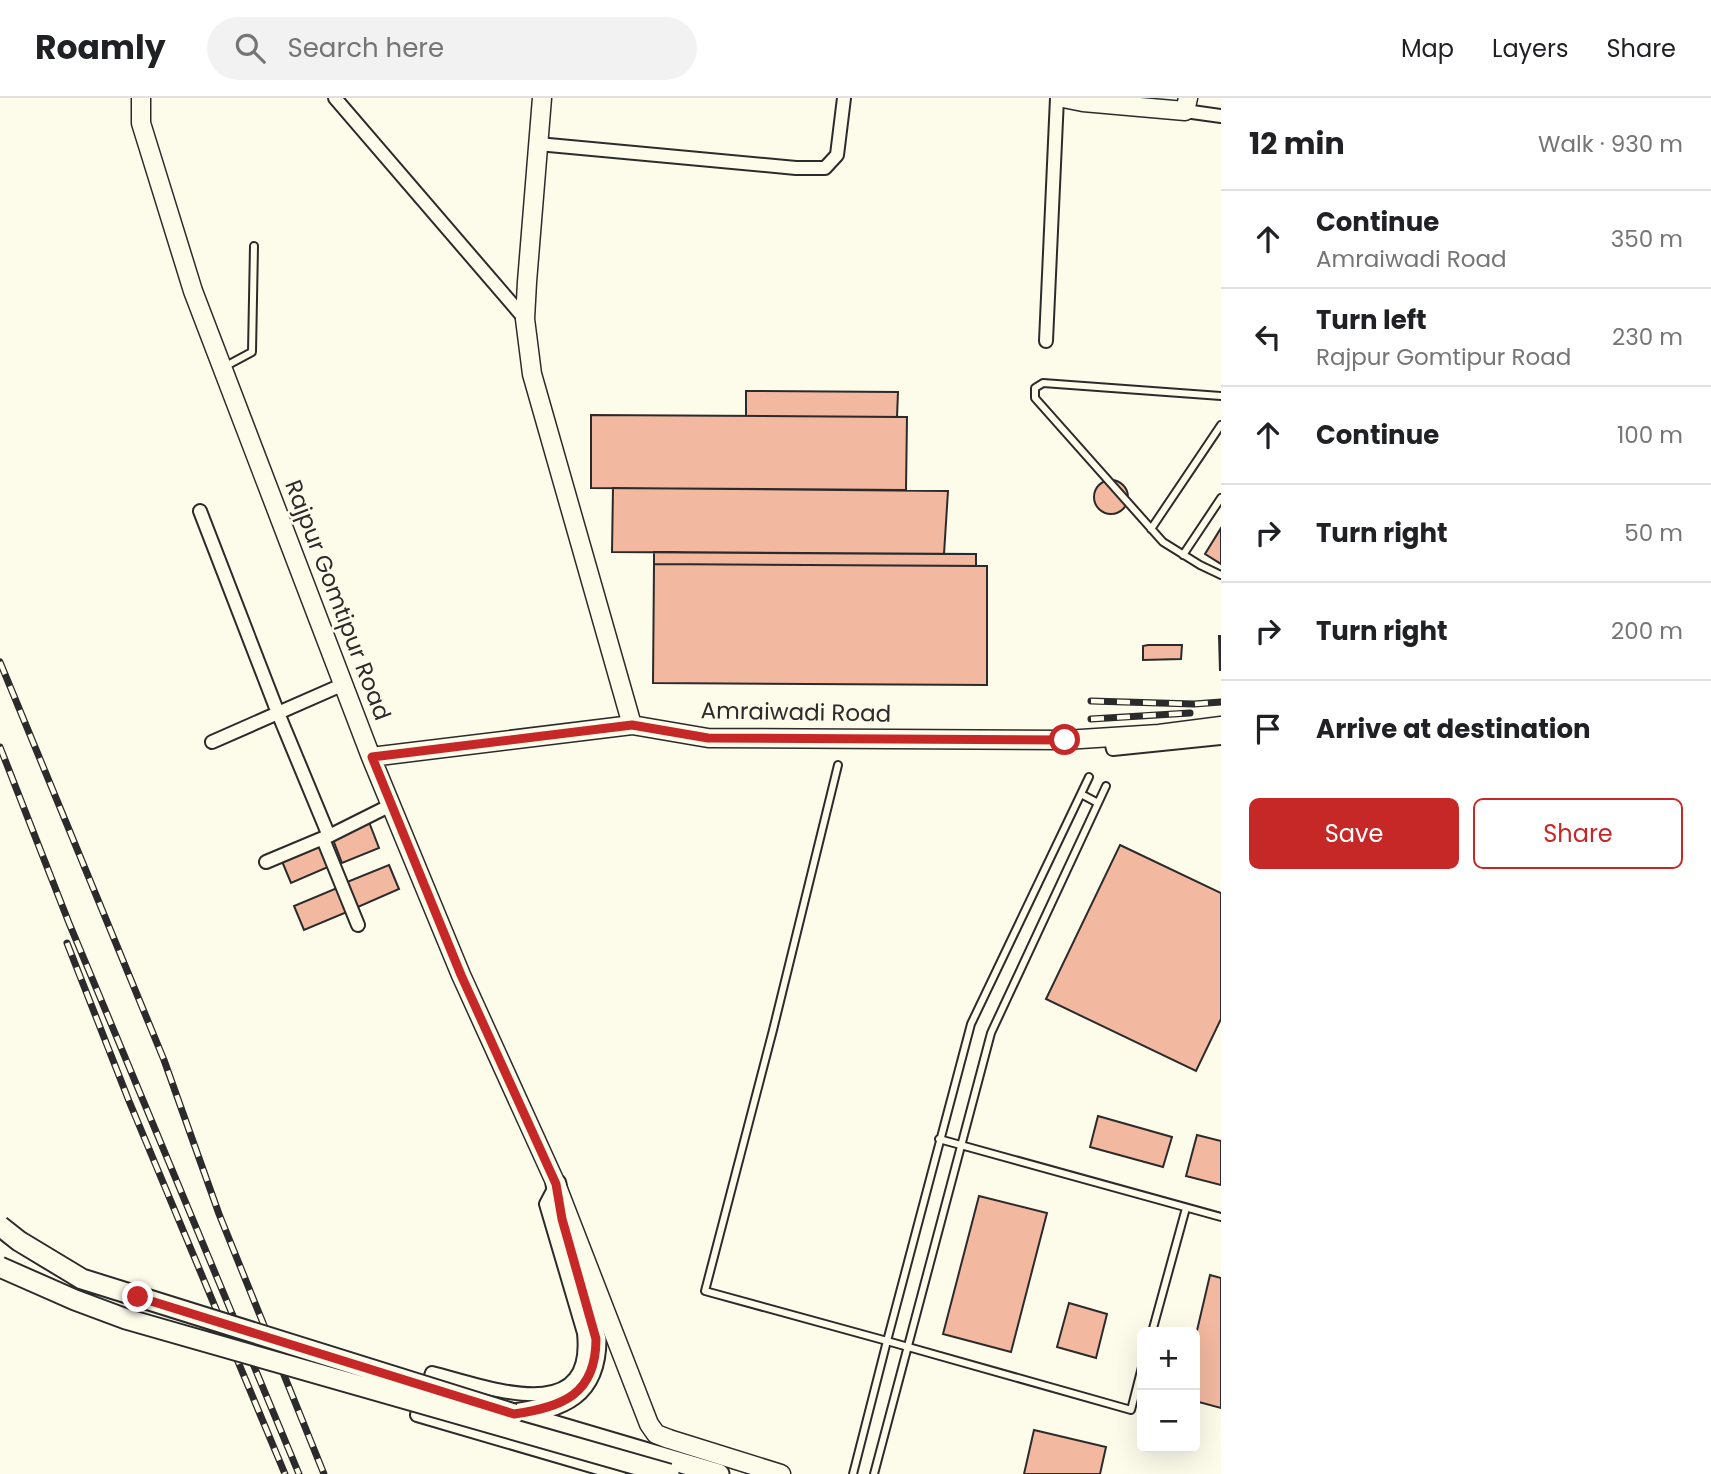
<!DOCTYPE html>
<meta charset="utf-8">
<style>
:root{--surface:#fff;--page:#f2f2f2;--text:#202124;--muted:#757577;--line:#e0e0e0;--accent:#c62828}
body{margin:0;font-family:Poppins,sans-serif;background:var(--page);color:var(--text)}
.controls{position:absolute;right:21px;bottom:21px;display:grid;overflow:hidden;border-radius:10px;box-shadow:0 7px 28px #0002}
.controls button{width:63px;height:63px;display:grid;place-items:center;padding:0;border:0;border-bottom:2px solid var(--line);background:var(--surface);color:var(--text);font:35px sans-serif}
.stop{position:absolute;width:21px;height:21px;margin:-16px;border:5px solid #c62828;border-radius:50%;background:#fff}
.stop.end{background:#c62828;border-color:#fff;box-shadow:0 2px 7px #0008}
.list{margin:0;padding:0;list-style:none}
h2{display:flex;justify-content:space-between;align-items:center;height:91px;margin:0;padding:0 28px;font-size:30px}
h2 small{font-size:23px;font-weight:400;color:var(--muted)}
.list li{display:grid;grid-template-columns:46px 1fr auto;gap:21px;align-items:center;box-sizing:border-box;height:98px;padding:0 28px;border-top:2px solid var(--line)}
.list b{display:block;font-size:26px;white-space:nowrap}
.list p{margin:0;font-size:23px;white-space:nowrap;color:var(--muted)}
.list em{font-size:23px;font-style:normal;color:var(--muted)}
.actions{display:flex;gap:14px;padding:21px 28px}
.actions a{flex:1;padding:16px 0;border:2px solid var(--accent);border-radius:10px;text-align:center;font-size:24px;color:var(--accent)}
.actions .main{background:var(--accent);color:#fff}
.icon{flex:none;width:38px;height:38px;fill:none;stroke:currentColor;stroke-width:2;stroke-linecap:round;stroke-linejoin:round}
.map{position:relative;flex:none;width:1221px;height:1376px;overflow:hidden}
header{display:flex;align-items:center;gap:42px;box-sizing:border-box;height:98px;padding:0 35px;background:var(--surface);border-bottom:2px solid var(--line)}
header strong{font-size:33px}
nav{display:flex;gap:38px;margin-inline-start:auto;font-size:24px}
.search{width:490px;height:63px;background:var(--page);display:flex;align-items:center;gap:18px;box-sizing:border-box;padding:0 24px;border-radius:38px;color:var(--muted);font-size:26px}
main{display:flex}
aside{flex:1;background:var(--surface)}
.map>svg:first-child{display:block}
.building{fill:#f2b8a0;stroke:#2b2b2b;stroke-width:2}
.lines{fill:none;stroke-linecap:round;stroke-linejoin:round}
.lane-casing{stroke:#2b2b2b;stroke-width:10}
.street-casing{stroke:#2b2b2b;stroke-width:16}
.secondary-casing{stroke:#2b2b2b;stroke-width:21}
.primary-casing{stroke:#2b2b2b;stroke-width:23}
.lane{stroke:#fdfbea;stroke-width:6}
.street{stroke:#fdfbea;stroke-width:12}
.secondary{stroke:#fdfbea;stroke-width:18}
.primary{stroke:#fdfbea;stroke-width:19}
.rail-casing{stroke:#2b2b2b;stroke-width:7}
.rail{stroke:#fdfbea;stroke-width:4.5;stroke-dasharray:13;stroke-linecap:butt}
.primary-bridge-casing{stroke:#2b2b2b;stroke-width:23;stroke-linecap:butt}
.primary-bridge{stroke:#fdfbea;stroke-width:19}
.route{stroke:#c62828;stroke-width:9}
.labels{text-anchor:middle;stroke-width:5;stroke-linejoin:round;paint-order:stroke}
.street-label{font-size:23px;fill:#2b2b2b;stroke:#fdfbea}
</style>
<header>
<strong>Roamly</strong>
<div class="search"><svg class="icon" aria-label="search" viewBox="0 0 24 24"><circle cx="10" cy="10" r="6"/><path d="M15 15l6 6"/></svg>Search here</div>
<nav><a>Map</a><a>Layers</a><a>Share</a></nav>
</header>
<main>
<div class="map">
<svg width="1221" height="1376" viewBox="0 0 1221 1376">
<rect width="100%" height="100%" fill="#fdfbea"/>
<path class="building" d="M746,293l152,1 -1,25 -151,-1z
M591,317l316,2 -1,73 -315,-2z
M1094 399a17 17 0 1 1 34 0a17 17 0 1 1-34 0Z
M613,390l335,3 -4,63 -332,-2z
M1221,430v36l-16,-10z
M654,454l322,2v12l-322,-2z
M654,466l333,2v119l-334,-2z
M1219,538h2v34h-1z
M1148,547h34l-1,14 -38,1v-14z
M369,724l10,26 -37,15 -10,-26z
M318,745l10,24 -37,16 -10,-24z
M1120,747l101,48v126l-25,52 -150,-72z
M389,767l10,24 -41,18 -11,-25z
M337,790l10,24 -43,18 -10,-24z
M1098,1018l74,21 -9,30 -73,-20z
M1197,1037l24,6v44l-35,-9z
M979,1098l68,17 -36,139 -68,-18z
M1210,1177l11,3v130l-26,-7v-62z
M1069,1205l38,11 -11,44 -39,-11z
M1034,1332l72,17 -6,27h-76z"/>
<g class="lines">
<g class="lane-casing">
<path id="lane" d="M224,269l28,-15 2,-106
M1221,298l-178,-13 -8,5v10l128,144 37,23 21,10
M1151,431l70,-104
M1183,457l38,-57
M838,667l-65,265 -68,261 182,50 -34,133
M1089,679l-118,247 -84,317 244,69 11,-43
M1081,696l17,9
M939,1041l282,78
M1152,1234l34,-124
M874,1376l117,-441 115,-247"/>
</g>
<g class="street-casing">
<path id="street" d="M335,0l190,221
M1185,13l36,5
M538,46l258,24h29l12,-13 7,-57
M1046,243l11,-243
M200,413l78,202 51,123 62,-31
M1110,639l3,12 108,-11
M212,644l132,-58
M323,741l35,86
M266,764l62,-26
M556,1087l-10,19 38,129c10,97 -99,53 -152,40l-15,42 202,59"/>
</g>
<g class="secondary-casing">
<path id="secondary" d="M141,0v25l52,168 178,466 90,218 95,209 93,240 7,10 13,5 112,35
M542,0l-15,184 -2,37 7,55 100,351
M1063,0l20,4 102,9 3,-13
M371,659l261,-32 76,13 357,2 94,-6 62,-8"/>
</g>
<g class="primary-casing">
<path id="primary" d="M514,1316c49,-7 82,-19 82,-75l-34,-120 -6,-35
M519,1317l200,59"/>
</g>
<use href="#lane" class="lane"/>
<use href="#street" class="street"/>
<use href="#secondary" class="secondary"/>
<use href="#primary" class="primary"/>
<g class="rail-casing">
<path id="rail" d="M0,564l164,398 55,154 105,260
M1091,603l103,3 27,-2
M1091,621l99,-6
M0,649l69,176 230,551
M67,845l62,158 156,373"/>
</g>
<use href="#rail" class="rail"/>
<g class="primary-bridge-casing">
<path id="primary-bridge" d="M0,1128l19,15 63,38 432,135
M0,1169l75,33 51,19 543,155"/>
</g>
<use href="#primary-bridge" class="primary-bridge"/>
</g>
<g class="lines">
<path class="route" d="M138,1199l376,117c48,-7 82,-19 82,-75l-34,-120 -6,-35 -95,-209 -89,-218 260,-32 76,13 357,2"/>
</g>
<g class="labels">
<g class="street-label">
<text transform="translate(338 502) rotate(69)" y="8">Rajpur Gomtipur Road</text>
<text transform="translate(796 614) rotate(1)" y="8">Amraiwadi Road</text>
</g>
</g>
</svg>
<div class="controls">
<button>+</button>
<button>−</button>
</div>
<div class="stop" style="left:1065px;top:642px"></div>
<div class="stop end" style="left:138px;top:1199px"></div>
</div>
<aside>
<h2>12 min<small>Walk · 930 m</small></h2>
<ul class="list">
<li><svg class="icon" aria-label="ahead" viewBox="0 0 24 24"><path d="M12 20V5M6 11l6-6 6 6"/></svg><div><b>Continue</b><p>Amraiwadi Road</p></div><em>350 m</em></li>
<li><svg class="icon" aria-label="left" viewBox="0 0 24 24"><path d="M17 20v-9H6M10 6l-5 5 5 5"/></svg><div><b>Turn left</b><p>Rajpur Gomtipur Road</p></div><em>230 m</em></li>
<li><svg class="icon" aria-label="ahead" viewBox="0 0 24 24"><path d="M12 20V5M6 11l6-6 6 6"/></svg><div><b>Continue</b></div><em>100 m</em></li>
<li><svg class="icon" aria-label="right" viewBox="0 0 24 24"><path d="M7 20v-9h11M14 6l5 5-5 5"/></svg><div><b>Turn right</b></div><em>50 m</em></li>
<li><svg class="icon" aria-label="right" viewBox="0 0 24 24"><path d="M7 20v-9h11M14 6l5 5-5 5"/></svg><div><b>Turn right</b></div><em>200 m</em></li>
<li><svg class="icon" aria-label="arrive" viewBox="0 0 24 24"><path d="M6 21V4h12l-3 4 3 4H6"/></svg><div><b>Arrive at destination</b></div></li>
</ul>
<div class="actions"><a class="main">Save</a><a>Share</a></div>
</aside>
</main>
